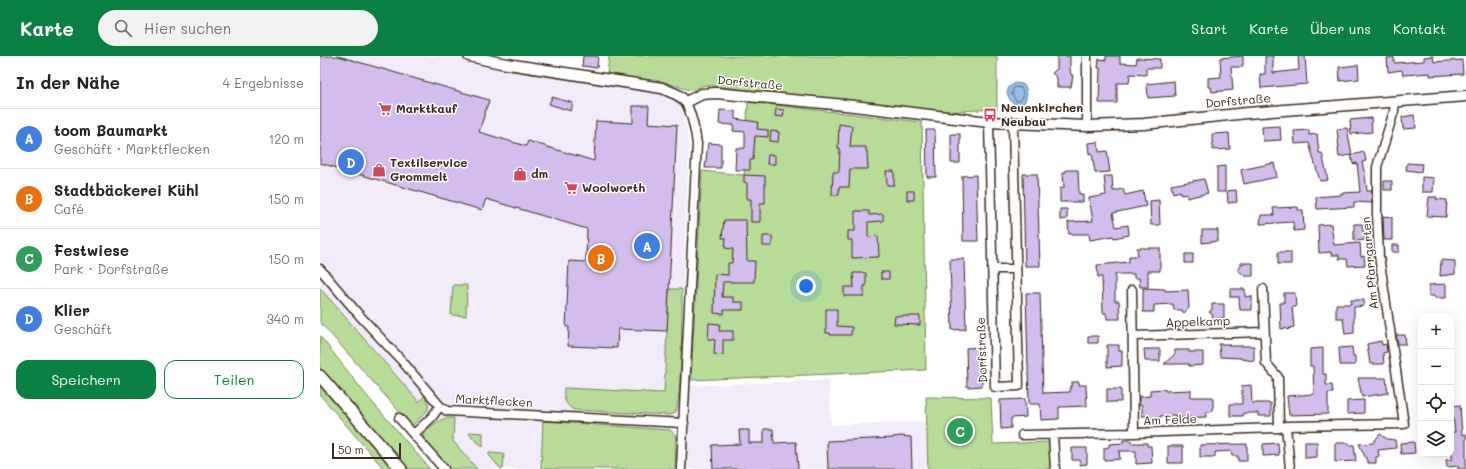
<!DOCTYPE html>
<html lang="de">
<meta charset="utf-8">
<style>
:root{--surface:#fff;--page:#f2f2f2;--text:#222;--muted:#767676;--line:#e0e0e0;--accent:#0b8043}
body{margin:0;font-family:Mali,sans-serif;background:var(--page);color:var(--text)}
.controls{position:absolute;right:12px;bottom:12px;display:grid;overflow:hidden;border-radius:8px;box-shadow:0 4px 16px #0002}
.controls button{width:36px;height:36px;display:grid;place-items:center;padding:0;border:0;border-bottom:1px solid var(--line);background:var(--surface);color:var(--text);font:20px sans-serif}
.scale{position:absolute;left:12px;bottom:10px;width:69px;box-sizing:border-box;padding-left:4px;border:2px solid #3b2a1e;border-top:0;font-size:11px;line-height:14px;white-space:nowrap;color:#3b2a1e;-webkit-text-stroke:3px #fff;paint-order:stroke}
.you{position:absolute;left:486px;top:230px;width:14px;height:14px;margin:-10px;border:3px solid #fff;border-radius:50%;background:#1a73e8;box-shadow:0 0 0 6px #1a73e833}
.badge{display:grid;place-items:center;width:26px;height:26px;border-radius:50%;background:var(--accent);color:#fff;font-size:13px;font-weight:700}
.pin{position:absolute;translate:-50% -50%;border:2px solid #fff;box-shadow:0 1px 4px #0006}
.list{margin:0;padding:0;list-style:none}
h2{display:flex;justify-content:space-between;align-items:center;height:52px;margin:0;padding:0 16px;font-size:17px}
h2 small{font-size:13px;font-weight:400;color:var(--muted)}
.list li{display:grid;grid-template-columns:26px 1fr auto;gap:12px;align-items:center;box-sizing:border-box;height:60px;padding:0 16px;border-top:1px solid var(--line)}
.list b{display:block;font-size:15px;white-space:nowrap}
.list p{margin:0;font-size:13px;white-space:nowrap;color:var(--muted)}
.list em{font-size:13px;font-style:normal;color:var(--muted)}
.actions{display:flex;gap:8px;padding:12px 16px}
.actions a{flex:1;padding:9px 0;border:1px solid var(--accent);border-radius:12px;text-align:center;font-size:14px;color:var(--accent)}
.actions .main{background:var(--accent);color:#fff}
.icon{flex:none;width:22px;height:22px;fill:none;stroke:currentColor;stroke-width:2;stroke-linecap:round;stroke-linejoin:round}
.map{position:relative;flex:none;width:1146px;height:413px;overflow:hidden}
header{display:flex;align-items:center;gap:24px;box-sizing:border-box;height:56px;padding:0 20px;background:var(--accent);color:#fff}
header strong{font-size:19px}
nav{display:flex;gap:22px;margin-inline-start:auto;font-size:14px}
.search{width:280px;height:36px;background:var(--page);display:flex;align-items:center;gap:10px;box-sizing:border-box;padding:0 14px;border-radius:22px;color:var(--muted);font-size:15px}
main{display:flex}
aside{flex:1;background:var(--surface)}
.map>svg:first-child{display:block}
.built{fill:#f2ebfa}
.green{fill:#b7dc97;stroke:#79835a}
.water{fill:#91beeb;stroke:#6f8399}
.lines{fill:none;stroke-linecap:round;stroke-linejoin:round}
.shore{stroke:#5d6570;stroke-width:1}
.building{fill:#d3bded;stroke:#3b2a1e}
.minor-casing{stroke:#3b2a1e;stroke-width:11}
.tertiary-casing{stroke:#3b2a1e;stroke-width:13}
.secondary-casing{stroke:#3b2a1e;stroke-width:14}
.minor{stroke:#fff;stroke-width:8}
.tertiary{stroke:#fff;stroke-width:10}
.secondary{stroke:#fff;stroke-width:11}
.labels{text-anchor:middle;stroke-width:3;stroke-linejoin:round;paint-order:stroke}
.street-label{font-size:12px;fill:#3b2a1e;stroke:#fff}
.poi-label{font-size:12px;font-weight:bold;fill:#3b2a1e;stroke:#fff;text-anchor:start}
</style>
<header>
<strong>Karte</strong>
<div class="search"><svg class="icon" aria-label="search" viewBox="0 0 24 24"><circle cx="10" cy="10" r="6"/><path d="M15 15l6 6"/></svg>Hier suchen</div>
<nav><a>Start</a><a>Karte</a><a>Über uns</a><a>Kontakt</a></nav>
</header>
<main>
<aside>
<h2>In der Nähe<small>4 Ergebnisse</small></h2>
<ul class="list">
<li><span class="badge" style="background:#3f7fe0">A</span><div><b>toom Baumarkt</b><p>Geschäft · Marktflecken</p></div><em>120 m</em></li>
<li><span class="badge" style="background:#e8710a">B</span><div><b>Stadtbäckerei Kühl</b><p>Café</p></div><em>150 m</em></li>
<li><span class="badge" style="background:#2e9e5b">C</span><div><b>Festwiese</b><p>Park · Dorfstraße</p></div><em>150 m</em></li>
<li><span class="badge" style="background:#3f7fe0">D</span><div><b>Klier</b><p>Geschäft</p></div><em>340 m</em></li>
</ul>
<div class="actions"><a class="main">Speichern</a><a>Teilen</a></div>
</aside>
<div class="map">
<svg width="1146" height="413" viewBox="0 0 1146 413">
<rect width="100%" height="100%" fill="#fff"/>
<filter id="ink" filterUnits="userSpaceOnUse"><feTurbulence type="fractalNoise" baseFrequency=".025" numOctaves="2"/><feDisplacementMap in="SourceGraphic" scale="8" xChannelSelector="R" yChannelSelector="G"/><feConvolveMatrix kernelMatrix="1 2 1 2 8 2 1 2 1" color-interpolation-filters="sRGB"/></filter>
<g filter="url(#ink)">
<path class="built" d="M0,0h131l124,23 77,12 15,5 12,7 4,9 4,16 2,24 -10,234 150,-6 2,45 96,-4 1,48h-479l-129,-147z"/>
<path class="green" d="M289,0h388v53l-54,3 -239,-27 -12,6 -31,-10 -54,-6z
M428,46l174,20 4,248 -235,10 11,-209 42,4z
M133,229h14l-1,31 -15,-1z
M0,232l99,114 5,-6c4,5 6,10 3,15l-15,15 -92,-104z
M349,233h13c0,18 0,115 -7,124l-5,2 -96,-5c-9,-5 -11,-12 -10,-22l100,5z
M0,280l47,60 63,73h-22l-88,-101z
M0,329l74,84h-10l-64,-74z
M606,341l65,1 2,46 56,-2 1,27h-122z
M127,362h7l-1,23 24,28h-28l-25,-29 -1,-4c4,-8 15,-16 24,-18z
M223,365l127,9 6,6 -1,33h-134z
M149,376l14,1v14l-10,-9z
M169,397l15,1 -1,15h-2l-12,-14z"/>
<path class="water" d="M695,27l7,1 3,2c3,8 2,12 -3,20l-7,-1 -5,-5 -3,-7 2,-6z"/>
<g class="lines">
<path class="shore" d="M696,31l5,1c3,5 3,10 -1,13h-4l-4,-7 1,-5z"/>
</g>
<path class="building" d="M0,0h18l151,44 -10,32 47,14 2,-5 66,20 2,-40 37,2v-17h16l-1,17 29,2 -10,206 -49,-2 -1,19 -49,-2 1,-19h-3l3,-66 17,1 1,-33 -101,-30 -4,11 -162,-47z
M263,0h15l-1,12 -15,-2z
M737,0h13v13l1,6h2l-2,12h-14v-9l-5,-5 5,-4z
M786,0h14v7l16,1 1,-6 23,1v9h-14v7l-16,-1 -1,9h-12v20h-18l1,-35h-2l1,-9 7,1z
M923,0v11h-12l2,23 -21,2 -1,-5h-3v-9l13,-1 -1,-19z
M945,0h8v17l26,-3 -1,-14h7l2,28 -46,4 -1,-14h5z
M1113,0l1,6 28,-2 1,14 -33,2v-3l-27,2 -1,-5 -14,2 -1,-14 7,-1v6l30,-2v-4z
M1038,9l1,14 -19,2 -1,-14z
M854,25l1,15 -27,2 -1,-14z
M232,41l21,6 -2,8 -22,-7z
M456,53l8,1 -1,7 -8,-1z
M400,54l15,1v8l23,3 -1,7 11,1v7l-13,-1 -2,24h-3v10h-15l1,-22h9v-16l-12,-1 1,-6 -15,-1z
M1094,59l2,13 -13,1 -1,-12z
M1051,62l1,14 -21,2 -1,-14z
M519,68l13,2 -2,21h16v4h1l1,18h-18l-1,18h-10v8h-7l1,-23h6l1,-24h-2z
M960,70l1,14 -18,1 -1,-14z
M1027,72l5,27 12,-3 2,9 -4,1 3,13 2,16h5v12l-18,-1v5l-37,2 -1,-12 25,-2v-2l19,-1 -3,-29 -4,1 -2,-9 -12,2 -1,-8h1l-2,-20z
M606,74h9l1,47h-9z
M989,74v5l8,-1 2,19h3l6,27 -8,1 -11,-38 -14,1 -1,-13z
M451,75l8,1 -1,10 -8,-1z
M909,77l1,16 -17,1 -1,-16z
M631,78h9v29h-9z
M778,86l1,10 8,-1 3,21 -15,1 -3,-20 -3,1 -1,-11z
M388,87l13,1v24h-16z
M448,99h7v9h-8z
M954,107l3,14 -33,7 -3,-14z
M1087,107l15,1 -1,8 -15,-2z
M905,110v26h-8v-25z
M746,114h12l1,24h4v8h-23v-14h4l-1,-16h3z
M566,115h8v14h-7z
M703,118h14l3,92h-15z
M424,119l21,1v27h-5v19h-9v-23h-4v-16l-3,-1z
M656,119l2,66h-15l-1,-65z
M784,120h8l1,15 10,-2 2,6 18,-4 3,15 -33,7 3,14 12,-2 1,10 -15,3 -1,-2 -23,4 -1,-6h-20l-1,-12 25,-1 -4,-23 17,-3z
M1102,121l12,1 -1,14h-11z
M884,123l4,14 -21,5v-4l-6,1 -1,-4 -7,2 -2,-8z
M1064,125h8v9h-8z
M916,134l1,12 -9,1 -1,-12z
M587,135h7v9h-7z
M1109,141h8l-1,2 11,1 -1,17 -19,-1z
M839,144l1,25h-9l-1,-24z
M978,151v3h5l1,20 -10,1 -1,-9 -33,2 1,-9h13l-1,-7z
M740,153h7v10l-7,1z
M535,155h14v4l14,-1v7l-15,1v15l10,-1 1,21 -27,1v-18h-4v-9h7z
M1063,160l9,1v23h-8z
M404,164h22l1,41h8l-1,21h-31l-1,15h11v5h10v8h-19v4l-10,-1 1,-39 13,1v-12h4l1,-14 -8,-1 1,-10h-4z
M1011,168l3,21 26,-2 1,14 3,-1 1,9 -17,1 -1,-7h-8v-4h-8v-3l-12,1 -1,-28z
M1034,168h8l1,8h2v8l-11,1z
M882,174h16v11l-16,2z
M443,180h9v10h-9z
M1072,189h7v7h-7z
M817,192h23v23h-12v16h-8l-1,-9h-5v-4h-19v27h4l1,18h-13l-1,-6h-3l-1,-36h-4l-1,-12 32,-3v-6h9z
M958,196h13v12h-13z
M865,198h8v9h-8z
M630,203h14l2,70 -14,1z
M1121,204l14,1v13l-15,2z
M921,207h12v13h-8l-7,-6 3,-4z
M561,216h8v7h-8z
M533,217h13v13h-2v10h-20v-9h10z
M1126,228v14h-11v-2h-6v-11z
M823,232l22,1v2l23,-1 1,18 -5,5 -3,-3h-7l-1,-6 -19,1v7h-11z
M910,233h15v8l7,-1v14h-12l-1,-13h-9z
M706,237h14l3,100 27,-1v-6h2v-4h7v3h7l1,21 -28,1v12l-18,1 -1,-16h-11z
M964,237h11l1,14h-4l2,20 -4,1 -2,2 -2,-2 -5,1 -1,-26h4z
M1031,244h13v6l-10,1v26l-9,1 -2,-16h-7v-14h15z
M892,248h12v14l-11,1 -1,-5 -3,-2 3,-2z
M506,253h11v17l15,1 -1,8h-21v-2h-4z
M575,260h25v9l-26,-1z
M389,267l11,1 -1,7h14v9h-10v15l-9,-1 1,-14 -7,-1z
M1076,279h9l1,9h-8z
M768,280h10v7h-10z
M1061,285l1,4 4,-1 1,8 -4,1 1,11h-14l-3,-20z
M899,288h10v2h25v15l-13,-2v-1l-21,-1z
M787,289h12v6h3v15l-15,1z
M661,291l1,39 -15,1 -1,-39z
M1032,291l1,9h2v9h-15l-1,-17z
M1003,292v26h3v11h6l1,8h-5v21l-39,1 -2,-19 27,-2 -1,-28h-3v-17z
M824,293h16v12h-15z
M855,294h14v2h14v13l-14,1v-2h-25l11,-10z
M1038,322h28l2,15 -26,4z
M931,329l1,18h19v13h-13v-3h-15v3h-13v-12h12v-18z
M787,333h14v13h-14z
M845,333v2l26,-1v7h22v13l-2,2h-5v5l-31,1v-3l-15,1v2l-13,1v-3h-5v-11h-3v-8l11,-1v-6z
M705,343l1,18 -15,1v10l-10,1 -1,-29z
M1044,344v13l-17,1v-13z
M1140,349l2,30 4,-1v35h-8v-3l-11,1 -1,-7 6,-1 -1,-27h4l-2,-16h-2v-10z
M444,373h9l1,14 22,-1 2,27h-85l-1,-24 28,-1 -1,-14h10v13h15z
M1060,378l7,5 8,1 1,8 -18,2 1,6 -3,1v6h-8l-9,-19 14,-1z
M581,380l10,1 1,32h-84l-1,-28 66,-3v-1z
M803,384h8v3h16v3h4l1,17 -16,1v-13h-17l1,8 -16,1v-12l5,-1v-3l14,-1z
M985,386h12v15l-12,1z
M1094,386l1,11 -14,1 -1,-11z
M958,387l1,12 -16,1v-12z
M1015,387h14v2h5l2,16 -21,1z
M927,388v17h-9v-5h-6l-1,-5 -16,1v5h-15v-12z
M848,390h15v17h-15z
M752,392h15v16l-7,1v-5h-8z"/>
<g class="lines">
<g class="minor-casing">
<path id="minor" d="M669,66l6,265 24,-1 -6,-262
M767,70v-70
M0,213l40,47 42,45 38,45 7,5 237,12
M672,213h24
M943,233l3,74 12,14 1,51
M812,234l2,143
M813,280l131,-4
M79,362l45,51
M966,370l4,43
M94,378l18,-17 8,-11
M733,378l2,35
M702,379l112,-2 145,-5 7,-2 118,-2 -25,-168 -2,-42v-47l17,-56 1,-9
M361,413l16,-325c-2,-16 -5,-28 -11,-42"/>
</g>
<g class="tertiary-casing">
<path id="tertiary" d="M149,0l32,7 161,25 16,7 8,7 16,-8 14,-1 129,12 144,17 98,4 57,-2 103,-11 219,-17"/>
</g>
<g class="secondary-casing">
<path id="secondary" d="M0,320l81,93"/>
</g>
<use href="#minor" class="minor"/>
<use href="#tertiary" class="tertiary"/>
<use href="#secondary" class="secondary"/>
</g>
</g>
<defs>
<g id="supermarket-bare" transform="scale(1.08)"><path d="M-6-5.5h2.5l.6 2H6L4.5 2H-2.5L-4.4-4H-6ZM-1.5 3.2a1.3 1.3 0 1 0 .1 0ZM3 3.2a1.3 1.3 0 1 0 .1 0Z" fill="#d1495b" stroke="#fff" stroke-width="2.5" paint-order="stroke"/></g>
<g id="bus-bare" transform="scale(1.08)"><path d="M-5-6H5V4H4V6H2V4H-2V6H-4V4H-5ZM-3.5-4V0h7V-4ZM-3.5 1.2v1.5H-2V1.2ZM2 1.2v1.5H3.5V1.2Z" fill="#d1495b" stroke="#fff" stroke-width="2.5" paint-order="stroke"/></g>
<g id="shop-bare" transform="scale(1.08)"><path d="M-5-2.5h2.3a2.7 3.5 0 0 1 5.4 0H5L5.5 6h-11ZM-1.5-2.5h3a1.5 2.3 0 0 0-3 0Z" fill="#d1495b" stroke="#fff" stroke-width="2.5" paint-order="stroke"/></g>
</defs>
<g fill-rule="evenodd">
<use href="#supermarket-bare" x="65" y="53"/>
<use href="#bus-bare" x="670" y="59"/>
<use href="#shop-bare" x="59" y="114"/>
<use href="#shop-bare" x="200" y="118"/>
<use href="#supermarket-bare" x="251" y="132"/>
</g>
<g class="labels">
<g class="street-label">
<text transform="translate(430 27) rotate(5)" y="4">Dorfstraße</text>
<text transform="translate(918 45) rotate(-5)" y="4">Dorfstraße</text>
<text transform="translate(1050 207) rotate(-95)" y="4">Am Pfarrgarten</text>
<text transform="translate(878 266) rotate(-2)" y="4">Appelkamp</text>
<text transform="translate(662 294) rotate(-92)" y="4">Dorfstraße</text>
<text transform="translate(174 345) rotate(3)" y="4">Marktflecken</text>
<text transform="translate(850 364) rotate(-2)" y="4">Am Felde</text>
</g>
<g class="poi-label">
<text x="681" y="56">Neuenkirchen<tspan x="681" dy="14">Neubau</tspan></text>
<text x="76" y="57">Marktkauf</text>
<text x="70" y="111">Textilservice<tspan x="70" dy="14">Grommelt</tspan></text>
<text x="211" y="122">dm</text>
<text x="262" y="136">Woolworth</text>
</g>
</g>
</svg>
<div class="controls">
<button>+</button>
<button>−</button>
<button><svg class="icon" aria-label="locate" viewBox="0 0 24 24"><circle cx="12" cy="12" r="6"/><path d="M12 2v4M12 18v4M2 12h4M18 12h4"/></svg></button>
<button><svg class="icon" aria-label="layers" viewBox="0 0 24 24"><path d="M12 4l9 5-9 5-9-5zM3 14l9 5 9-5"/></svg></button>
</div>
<div class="scale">50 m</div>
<div class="you"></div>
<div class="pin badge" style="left:327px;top:190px;background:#3f7fe0">A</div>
<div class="pin badge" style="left:281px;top:202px;background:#e8710a">B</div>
<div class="pin badge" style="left:640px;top:375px;background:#2e9e5b">C</div>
<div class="pin badge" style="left:31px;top:106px;background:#3f7fe0">D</div>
</div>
</main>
